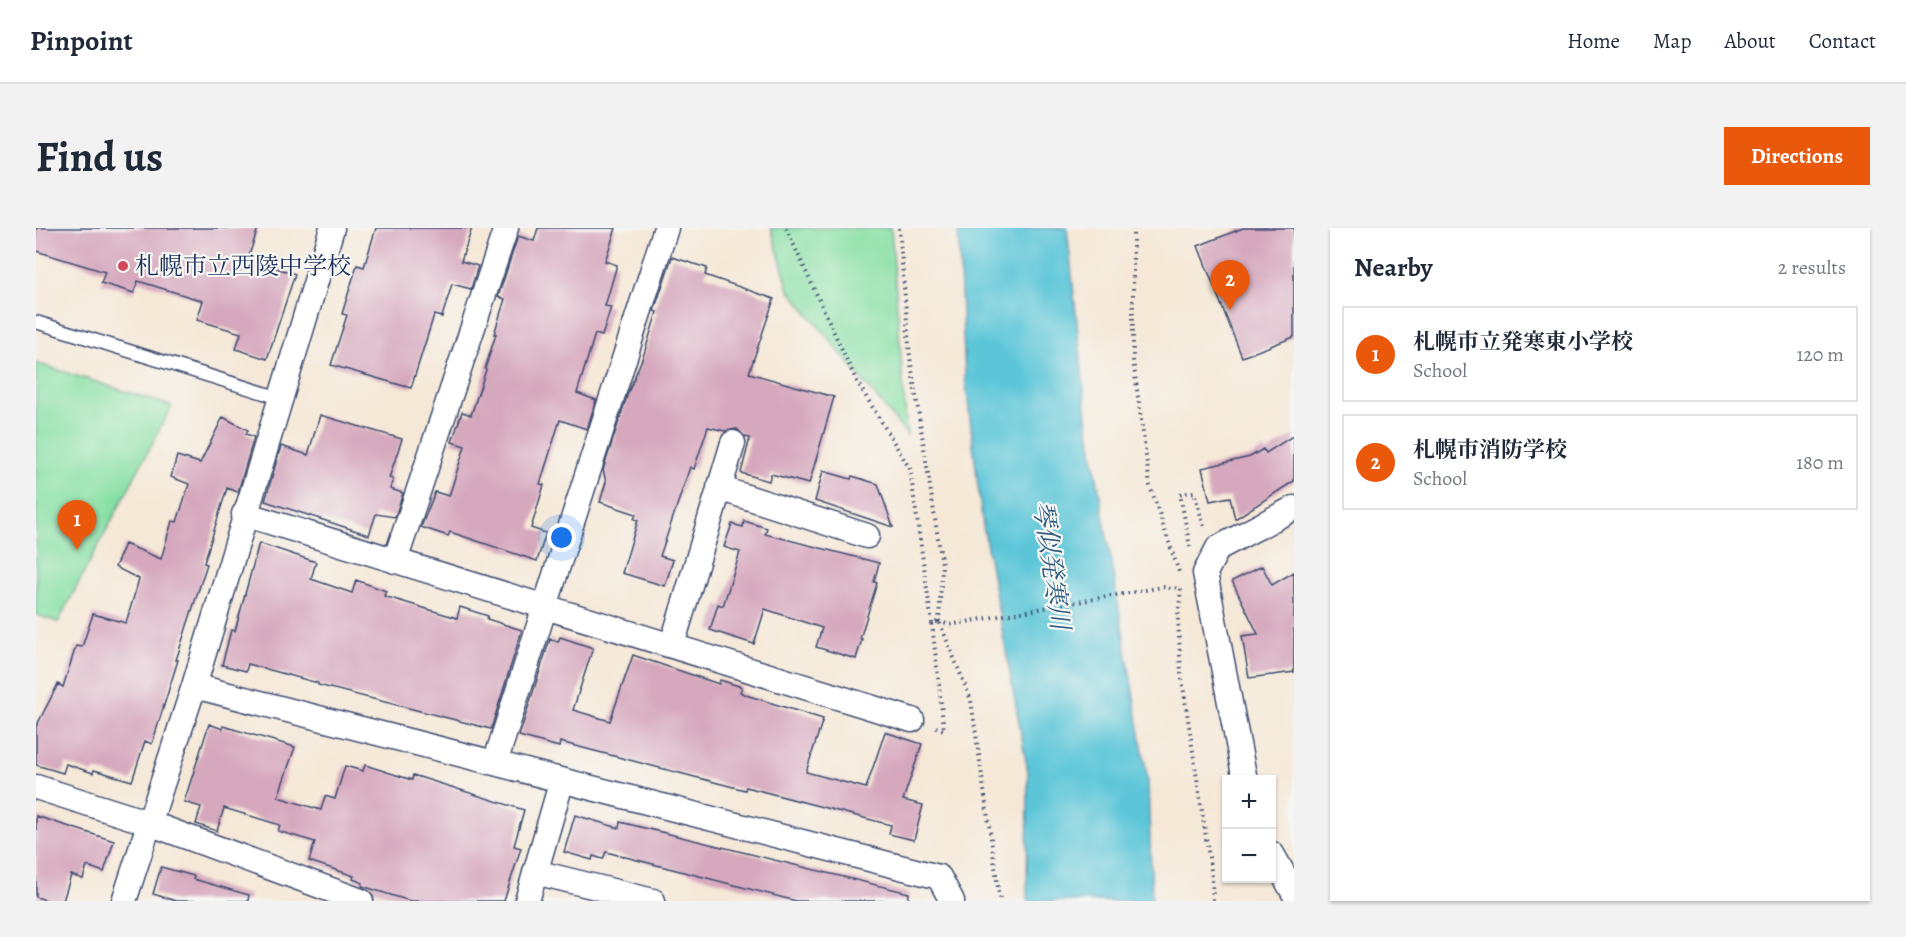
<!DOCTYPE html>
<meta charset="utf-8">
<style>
:root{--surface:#fff;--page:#f2f2f3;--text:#1f2937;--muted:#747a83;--line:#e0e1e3;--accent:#ea580c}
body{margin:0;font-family:Alegreya,"Noto Serif JP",serif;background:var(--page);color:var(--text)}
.controls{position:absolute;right:18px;bottom:18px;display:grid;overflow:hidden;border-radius:0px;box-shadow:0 2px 4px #0004}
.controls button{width:54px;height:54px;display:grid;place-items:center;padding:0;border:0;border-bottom:2px solid var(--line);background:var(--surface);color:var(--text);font:30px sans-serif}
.you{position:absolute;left:526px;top:310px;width:21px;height:21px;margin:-15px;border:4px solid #fff;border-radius:50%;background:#1a73e8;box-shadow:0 0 0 9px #1a73e833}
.badge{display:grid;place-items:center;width:39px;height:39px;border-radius:50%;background:var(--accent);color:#fff;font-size:20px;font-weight:700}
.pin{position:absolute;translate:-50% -50px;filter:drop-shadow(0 2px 3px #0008)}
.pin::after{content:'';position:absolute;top:32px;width:21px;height:18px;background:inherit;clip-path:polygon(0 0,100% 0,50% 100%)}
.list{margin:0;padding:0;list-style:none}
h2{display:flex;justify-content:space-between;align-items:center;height:78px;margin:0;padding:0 24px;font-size:26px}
h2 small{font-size:20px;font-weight:400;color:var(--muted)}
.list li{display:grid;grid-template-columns:39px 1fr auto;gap:18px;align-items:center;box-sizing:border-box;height:96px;margin:0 12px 12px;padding:0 12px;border:2px solid var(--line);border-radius:0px}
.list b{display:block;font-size:22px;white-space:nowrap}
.list p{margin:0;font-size:20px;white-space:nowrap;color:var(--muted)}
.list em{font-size:20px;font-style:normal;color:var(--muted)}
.map{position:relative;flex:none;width:1258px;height:673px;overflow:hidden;border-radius:0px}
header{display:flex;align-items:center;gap:36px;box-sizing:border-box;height:84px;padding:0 30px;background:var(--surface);border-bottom:2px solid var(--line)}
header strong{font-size:28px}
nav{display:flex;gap:33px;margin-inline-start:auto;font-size:21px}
.intro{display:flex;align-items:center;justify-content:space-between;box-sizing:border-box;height:144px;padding:0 36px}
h1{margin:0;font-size:42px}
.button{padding:15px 27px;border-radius:0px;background:var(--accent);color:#fff;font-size:21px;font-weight:700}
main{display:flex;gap:36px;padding:0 36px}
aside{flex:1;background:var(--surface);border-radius:0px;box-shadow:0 2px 4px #0004}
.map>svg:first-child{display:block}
.green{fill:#87e0a4;stroke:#518881;stroke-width:1.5}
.water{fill:#5cc6d8;stroke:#3c7a9b;stroke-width:1.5}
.building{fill:#d6a8bd}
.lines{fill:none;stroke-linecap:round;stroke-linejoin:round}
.lane-casing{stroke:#3c4b70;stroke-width:15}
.street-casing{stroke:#3c4b70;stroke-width:27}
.path{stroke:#3c4b70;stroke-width:4;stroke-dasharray:1.5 4.5;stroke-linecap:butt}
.lane{stroke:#fff;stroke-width:12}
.street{stroke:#fff;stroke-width:24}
.poi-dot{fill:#d1495b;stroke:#f6f6f2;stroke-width:2}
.labels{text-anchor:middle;stroke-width:4.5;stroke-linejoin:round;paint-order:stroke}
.poi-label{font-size:24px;fill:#1b2f5e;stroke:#f6f6f2;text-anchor:start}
.water-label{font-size:26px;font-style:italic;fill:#2e5c83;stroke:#f6f6f2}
</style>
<header>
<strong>Pinpoint</strong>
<nav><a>Home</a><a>Map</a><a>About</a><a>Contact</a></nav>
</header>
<div class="intro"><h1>Find us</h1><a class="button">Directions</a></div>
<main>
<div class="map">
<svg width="1258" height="673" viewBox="0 0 1258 673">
<rect width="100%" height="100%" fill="#f6f6f2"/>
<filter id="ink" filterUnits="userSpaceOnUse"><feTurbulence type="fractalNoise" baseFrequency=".0167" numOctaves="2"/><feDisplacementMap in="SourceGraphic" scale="12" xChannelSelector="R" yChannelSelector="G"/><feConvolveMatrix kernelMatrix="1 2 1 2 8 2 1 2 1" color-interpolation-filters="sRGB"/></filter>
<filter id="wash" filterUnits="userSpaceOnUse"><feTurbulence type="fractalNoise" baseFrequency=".008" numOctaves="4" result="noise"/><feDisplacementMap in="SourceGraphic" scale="24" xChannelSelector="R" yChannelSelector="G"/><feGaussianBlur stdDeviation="1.35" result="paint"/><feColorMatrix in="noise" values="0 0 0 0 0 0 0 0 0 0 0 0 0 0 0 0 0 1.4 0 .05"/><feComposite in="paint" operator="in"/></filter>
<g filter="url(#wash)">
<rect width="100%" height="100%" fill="#f5e8d7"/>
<path class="green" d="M735,0h120l16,207 -118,-145z
M0,135l136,43 -114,216 -22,-7z"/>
<path class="water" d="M922,0h109l20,191 61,362 4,120h-125l1,-129 -46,-252 -17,-144z"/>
<g id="blocks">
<path class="building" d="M0,0h222l-10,31 47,15 -28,85 -31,-10 5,-16 -44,-13 6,-19 -65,-20 -4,12 -33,-10 4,-11 -69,-21z
M340,0h96l-11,33 17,5 -7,23 -19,-5 -10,33 -8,-2 -23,73 -80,-23 16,-50 -5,-1 15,-49 7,2z
M502,0h78l-11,33 12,4 -12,41 6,1 -9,29 -7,-2 -18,59 19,7 -9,29 -27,-9 -20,64 4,1 -13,43 15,5 -9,28 -87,-29 -2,4 -27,-9 14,-35 14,4 16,-50 -13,-4 10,-30 9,3 15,-45 -1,-1 11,-35h-2l11,-35 -7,-2 20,-61 16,5z
M1207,0h51v109l-52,20 -44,-111z
M636,29l35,11 -2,7 69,24 -25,74 85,24 -25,87 -38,-10 -2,7 -28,-8 9,-35 -5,-1 -8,-8 -12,2 -17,-4 -14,42 -4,-2 -30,89 13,4 -8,26 -43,-13 16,-53 -4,-1 2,-5 -36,-12 6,-20 -3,-12 25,-77 16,-39 13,-42 -3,-1z
M284,187l82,24 -13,39 4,1 -3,10 13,4 -8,24 -19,-3 -7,21 -104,-34 16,-55 27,9z
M187,189l25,13 -2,4 8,3 -16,55 -11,-4 -23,75 3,1 -31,96h2l-26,84 -7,-3 -13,40 -38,-11 -1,3 -27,-9 -3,9 -27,-8v-38l22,-43 5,3 13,-41 6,1 11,-33 33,9 13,-44 -24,-12 10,-23 36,15 11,-38 5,1 12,-38 -18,-7 6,-21 23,7z
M1258,207v46l-59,38 -5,-22 -20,4 -8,-33 48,-11 13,-8 3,4z
M787,243l28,8 1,-3 26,8 15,43 -78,-26z
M708,293l23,7 -2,6 114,29 -5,19 3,1 -17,56h2l-6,20 -40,-12 6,-19 -57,-19 -11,35 -44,-14 8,-26 5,2 17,-54 -16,-5 8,-23 11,3z
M223,315l57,19 -5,17 41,14 4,-13 30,11 -2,5 73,22 3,-11 28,9 -1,3 35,11 -31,99 -173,-44v-2l-70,-19 -2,7 -24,-6 9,-35 4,1z
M1226,338l10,19 22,-13v100l-45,6 -7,-42 16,-2 -26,-53z
M524,409l33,11 -20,62 37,11 23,-66 86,29 1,-4 22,7 -2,5 9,4 74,23 -17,53 60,16 19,-56 37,12 -19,56 20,5 -9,35 -25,-6 2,-9 -145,-38 -1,3 -185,-48 -1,5 -40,-11 31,-97 8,3z
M173,496l14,5v-3l72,21 -17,50 43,13 4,-14 10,3 10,-33 18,5 2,-6 47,15 1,-5 111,35 -10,36 7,2 -17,53h-94l-48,-15 1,-3 -10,-4 1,-3 -45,-15 6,-19 -37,-11 2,-6 -56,-17 -7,23 -21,-7 5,-17 -17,-5z
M539,587l44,13 1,-6 289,71 -1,8h-112l-190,-49 -3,7 -10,-3 -1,4 -28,-8z
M0,588l78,25 -10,31 -17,-6 -4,13 -12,-4 -8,26h-14l-13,-4z
M125,639l33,9 -1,3 56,16 -1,6h-72l-23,-7z"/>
</g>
</g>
<g filter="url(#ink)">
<use href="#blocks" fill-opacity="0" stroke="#3c4b70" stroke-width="1.5"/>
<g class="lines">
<g class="lane-casing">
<path id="lane" d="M0,94l244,76"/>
</g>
<g class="street-casing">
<path id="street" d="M683,260l148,48
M208,286l668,206
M359,333l111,-333
M636,417l61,-202
M158,458l745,191 13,24
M459,535l171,-535
M1209,552l-40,-207 13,-25 76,-40
M0,559l113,36 212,78
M1236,626l22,39
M499,644l118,29
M88,673l70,-215 138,-458
M491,673l35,-121"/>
</g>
<path class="path" d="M750,0l70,152 54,89 22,155 7,-3 32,79 29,201
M863,0l11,129 32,207 -3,57 10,4 213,-38 19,2
M1097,0v132l17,126 29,86
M1154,319l-10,-53 14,-2 10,35
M1145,361l-3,29 3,55 31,204 1,24
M896,396l12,106 -8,-3"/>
<use href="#lane" class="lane"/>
<use href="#street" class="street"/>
</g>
</g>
<circle class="poi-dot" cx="87" cy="38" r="6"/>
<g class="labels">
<g class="poi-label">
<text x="99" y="46">札幌市立西陵中学校</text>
</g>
<g class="water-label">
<text transform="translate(1016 337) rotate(82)" y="9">琴似発寒川</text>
</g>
</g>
</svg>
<div class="controls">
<button>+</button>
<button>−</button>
</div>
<div class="you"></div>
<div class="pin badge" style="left:41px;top:322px">1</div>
<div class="pin badge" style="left:1194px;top:82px">2</div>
</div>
<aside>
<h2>Nearby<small>2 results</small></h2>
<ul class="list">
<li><span class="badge">1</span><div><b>札幌市立発寒東小学校</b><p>School</p></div><em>120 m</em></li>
<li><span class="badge">2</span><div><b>札幌市消防学校</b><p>School</p></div><em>180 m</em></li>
</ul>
</aside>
</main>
